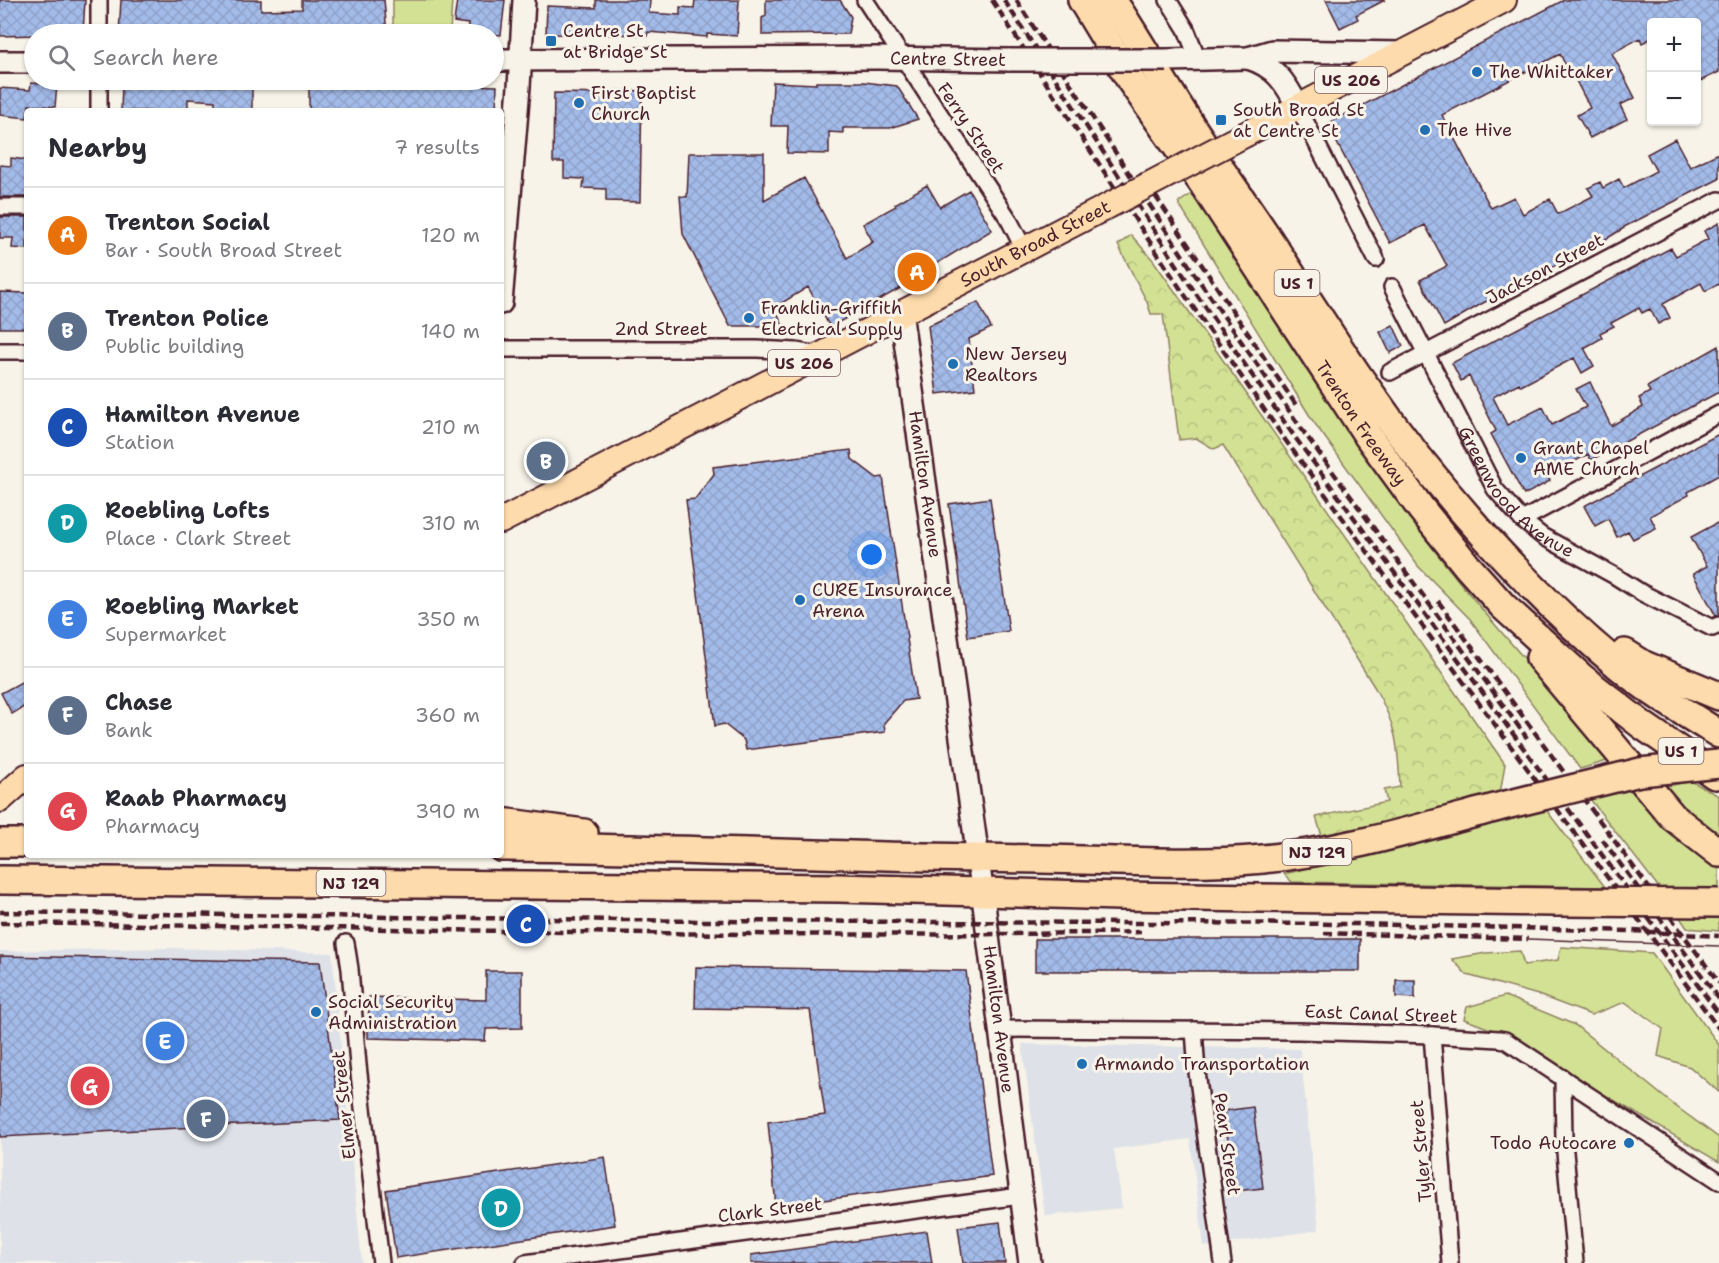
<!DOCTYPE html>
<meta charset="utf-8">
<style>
:root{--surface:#fff;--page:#f7f7f7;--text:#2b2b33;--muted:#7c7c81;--line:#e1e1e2;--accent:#db2777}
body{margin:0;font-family:"Shantell Sans",sans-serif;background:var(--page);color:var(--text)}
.controls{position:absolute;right:18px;top:18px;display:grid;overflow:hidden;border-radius:6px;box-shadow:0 2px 4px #0004}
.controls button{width:54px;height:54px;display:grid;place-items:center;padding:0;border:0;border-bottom:2px solid var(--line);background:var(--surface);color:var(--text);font:30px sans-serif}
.you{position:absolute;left:872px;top:555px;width:21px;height:21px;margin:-15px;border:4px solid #fff;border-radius:50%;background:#1a73e8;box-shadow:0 0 0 9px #1a73e833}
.badge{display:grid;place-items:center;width:39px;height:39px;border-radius:50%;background:var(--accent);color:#fff;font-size:20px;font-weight:700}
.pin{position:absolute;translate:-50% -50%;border:3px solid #fff;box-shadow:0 2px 6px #0006}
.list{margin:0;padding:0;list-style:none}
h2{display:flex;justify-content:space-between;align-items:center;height:78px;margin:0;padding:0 24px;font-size:26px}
h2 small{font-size:20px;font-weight:400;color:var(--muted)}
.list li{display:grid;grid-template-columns:39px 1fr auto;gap:18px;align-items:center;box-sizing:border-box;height:96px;padding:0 24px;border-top:2px solid var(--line)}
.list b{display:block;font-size:22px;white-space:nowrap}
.list p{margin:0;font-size:20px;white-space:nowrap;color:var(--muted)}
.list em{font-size:20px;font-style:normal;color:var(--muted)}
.icon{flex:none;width:33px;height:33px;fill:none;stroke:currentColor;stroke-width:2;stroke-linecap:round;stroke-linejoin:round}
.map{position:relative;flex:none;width:1719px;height:1263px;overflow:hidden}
.search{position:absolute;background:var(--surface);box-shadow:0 2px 4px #0004;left:24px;top:24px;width:480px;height:66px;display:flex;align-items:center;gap:15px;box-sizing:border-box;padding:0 21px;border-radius:33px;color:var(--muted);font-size:22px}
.panel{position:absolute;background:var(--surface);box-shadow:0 2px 4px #0004;left:24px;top:108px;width:480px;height:750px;border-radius:6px}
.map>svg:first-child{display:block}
.built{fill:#dee2e8}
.green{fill:#d2e194;stroke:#8e8060;stroke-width:1.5}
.forest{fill:url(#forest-crowns);stroke:#8e8060;stroke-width:1.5}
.building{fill:url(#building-cross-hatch);stroke:#4a1f2b;stroke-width:1.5}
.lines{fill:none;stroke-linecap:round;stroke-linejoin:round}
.street-casing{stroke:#4a1f2b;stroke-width:20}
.secondary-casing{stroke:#4a1f2b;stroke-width:26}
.primary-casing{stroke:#4a1f2b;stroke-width:28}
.highway-casing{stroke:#4a1f2b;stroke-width:32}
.street{stroke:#f7f3e8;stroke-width:15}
.secondary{stroke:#f7f3e8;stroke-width:21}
.primary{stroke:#fedbac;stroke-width:24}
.highway{stroke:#fedbac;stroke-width:27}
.tram{stroke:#4a1f2b;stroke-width:1.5}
.rail{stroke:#4a1f2b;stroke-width:4.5;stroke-dasharray:9 4.5;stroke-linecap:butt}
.secondary-bridge-casing{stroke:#4a1f2b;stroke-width:26;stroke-linecap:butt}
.primary-bridge-casing{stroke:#4a1f2b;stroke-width:28;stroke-linecap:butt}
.highway-bridge-casing{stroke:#4a1f2b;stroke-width:32;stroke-linecap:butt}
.secondary-bridge{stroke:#f7f3e8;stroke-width:21}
.primary-bridge{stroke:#fedbac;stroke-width:24}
.highway-bridge{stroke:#fedbac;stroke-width:27}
.poi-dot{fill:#1f6fb2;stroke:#f7f3e8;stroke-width:2}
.labels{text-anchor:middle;stroke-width:6;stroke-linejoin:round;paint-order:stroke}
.shield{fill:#f7f3e8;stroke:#7e5f64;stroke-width:1.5}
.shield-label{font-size:16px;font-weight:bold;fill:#4a1f2b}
.poi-label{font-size:18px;fill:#4a1f2b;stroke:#f7f3e8;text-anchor:start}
.street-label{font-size:18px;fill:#4a1f2b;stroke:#f7f3e8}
</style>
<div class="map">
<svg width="1719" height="1263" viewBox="0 0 1719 1263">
<defs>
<pattern id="forest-crowns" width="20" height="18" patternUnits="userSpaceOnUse" patternTransform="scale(1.5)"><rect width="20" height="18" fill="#d2e194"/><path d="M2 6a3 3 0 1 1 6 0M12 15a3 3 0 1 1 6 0" fill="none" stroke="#b6c180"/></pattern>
<pattern id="building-cross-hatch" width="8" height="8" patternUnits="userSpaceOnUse" patternTransform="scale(1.5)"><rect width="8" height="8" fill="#a3bbe9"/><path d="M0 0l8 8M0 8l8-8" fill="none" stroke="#8ea0c8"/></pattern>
</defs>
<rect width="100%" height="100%" fill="#f7f3e8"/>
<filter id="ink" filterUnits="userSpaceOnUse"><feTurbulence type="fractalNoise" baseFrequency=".0167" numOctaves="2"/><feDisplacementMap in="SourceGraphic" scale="12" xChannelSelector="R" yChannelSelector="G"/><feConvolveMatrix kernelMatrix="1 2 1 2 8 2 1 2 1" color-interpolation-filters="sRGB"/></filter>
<g filter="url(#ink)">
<path class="built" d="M171,948l161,5 30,310h-362v-312z
M1022,1044l278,5 19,181 -115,17 -14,-108 -76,10 8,59 -77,8z"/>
<path class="green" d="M393,0h59l-2,32 -57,-3z
M1193,193c80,126 159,253 252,371 53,67 112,131 169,195l-34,10 -110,-150 -52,-53 -105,-145 -135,-218z
M1691,781l28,15v41l-60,-49z
M1637,789l82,77v23h-59l-70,-90z
M1547,811l58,76 -313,-5 -8,-8z
M1679,916l40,2v13l-32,-3z
M1561,947l91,6 67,92v47l-29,-25 -32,-11 5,-27 -38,-27 -34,13 -53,-20 -71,-20 -15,-16 34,-6 34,-2 4,14 34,-5z
M1505,996l70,29 99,80 45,33v24l-221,-130 -34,-13 3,-12z"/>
<path class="forest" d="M1131,235l22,25 352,504 -5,30 -177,45 -7,-22 71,-15 -3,-12 16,-3c-2,-43 -3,-60 -25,-99l-152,-243 -9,4 -18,-11 -17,2 -16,-126h-12l-4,-12 -29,-57z"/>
<path class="building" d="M0,0h85l-2,34 -83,2z
M121,0h140v10l41,-1v-9h82l3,34h-87l1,-3 -39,1v2h-49v-3l-38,-3v6h-56z
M457,0h48l-4,35 -34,-3 1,-8 -14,-2z
M596,0h54l-1,13 31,2v-8l14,1 1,-8h44l-2,36 -30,-2v3l-59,-5 -1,4 -28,-2v1l-73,-1 1,-28 49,2z
M766,0h74l11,17 -3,17 -86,1v-17l4,-2z
M1326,0h59l-29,15 2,4 -18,9z
M1564,0h155v72l-23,11v-61h-44v16l-10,5 -2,-5 -28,15 23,45 -15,7 7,14 -37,19 -13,-23 13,-7 -20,-39 -2,1 -8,-16 -118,61 49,93 23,-11 9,17 27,-15 8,15 35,-18 -5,-8 12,-6 3,6 16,-9 5,9 32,-17 -9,-17 28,-15 15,28 29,-14v26l-95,48v1l-18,11 -123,64 -39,23 -24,-46 27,-14 -22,-41 -35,18 -63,-119z
M349,81l148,5 -1,25h-187v-27h40z
M773,82l43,2v-2h48l33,4 21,33 -28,9h-47v5l-14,-1v22l-42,-1 1,-27h-17z
M31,83l26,2 -2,22 -26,-2 -2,13 -27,-3v-27l30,2z
M143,83l72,3 37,-2v27h-37v-10l-27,-2v12h-67l1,-27 21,1z
M615,90l27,1 -2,111 -34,-1v-12l-23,-1 1,-9 -20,-1v-16h-11l1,-69 60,1z
M689,153h75v47l40,-22 43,80 26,-16 -10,-18 33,-18 -1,-2 32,-19 13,22 29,-17 23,40 -66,40 2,3 -98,54 -22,-40 -33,20 8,19h-53l-47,-92 -3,-38 7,1z
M11,158l16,2v37h-27v-32l11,1z
M0,217h27v32l-15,-1 1,-10h-13z
M1719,223v61l-14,7 -4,-8 -38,21 7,14 -12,6 -8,-15 -8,4 -3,-5 -28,15 3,3 -14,7 2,5 -18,10 10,18 -12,7 -8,-15 -53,28 -2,-3 -26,14 14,28 36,-18 9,18 34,-18 -10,-18 14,-7 21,44 32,-19 -4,-9 11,-6 -3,-5 72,-41v46l-128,68 -3,-6 -40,22 2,5 -26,14 -33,-61 5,-3 -27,-55 -8,5 -9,-18 219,-115 5,8 32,-17 -4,-8z
M0,292l27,1v35h-27z
M978,302l13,26 -22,11 6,50 -38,5 -9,-68z
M1393,325l10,21 -13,7 -10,-21z
M1719,434v41l-31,17 1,3 -39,21 6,12 -23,11 -5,-8 -11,6 -9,-18 -13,7 -11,-20z
M851,450l1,9 25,19 6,-1 33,222 -13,2 -19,22 1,9 -139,18 -2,-10 -20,-16 -9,2 -29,-226 9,-1 19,-25 -1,-7z
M990,498l19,133 -41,6 -19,-133z
M1719,522v93l-3,1 -23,-42 14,-8 -16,-29z
M27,679v26l-15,9 -11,-21z
M1035,939h325v32h-325z
M0,956l320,6 20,158 -340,17z
M696,967l270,4 26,205 -216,31 -8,-85 57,-7 -15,-105 -115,-2z
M486,971h36v57l-36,1 -1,12 -117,-3 1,-41 117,3z
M1396,980h19v18l-19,-1z
M1253,1107l10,81 -28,3 -11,-80z
M605,1157l10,68 -219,33 -10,-68z
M1000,1222l5,41h-42l-5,-36z
M927,1231l5,32h-181v-8z"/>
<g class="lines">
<g class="street-casing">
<g id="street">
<path d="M99,0v34"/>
<path d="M865,0l143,218 16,31"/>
<path d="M1168,0l18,29 12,30"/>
<path d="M1298,107l78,152"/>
<path d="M99,111v-31"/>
<path d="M0,207h27"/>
<path id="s1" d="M1392,287l103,202 27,31 20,16 73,40 27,17 70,35 7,-3"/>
<path d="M501,349h256l39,2 23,4"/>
<path d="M0,351h27"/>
<path d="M1390,372l329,-172"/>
<path d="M1522,520l197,-106"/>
<path d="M346,943l4,26 8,96 23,198"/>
<path d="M999,1029l300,2 133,4 67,4 6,1 214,141"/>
<path d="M1194,1030l3,42 26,191"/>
<path d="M1432,1035l18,228"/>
<path d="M1563,1078l1,63 11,122"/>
<path d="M525,1263l495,-67"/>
</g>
</g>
<g class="secondary-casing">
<g id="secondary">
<path d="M1248,58c27,8 38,25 50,49"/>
<path id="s2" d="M494,60l383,-2 133,2"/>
<path d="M1167,60l81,-2 24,-7 131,2"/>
<path d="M0,62h34"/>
<path d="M501,303l18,-216 5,-87"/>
<path id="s3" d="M901,312l77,546 52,405"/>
</g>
</g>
<g class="primary-casing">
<g id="primary">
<path d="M1246,134l258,-134"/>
<path id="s4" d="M501,521l607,-315"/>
<path d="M0,800l27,-24"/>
</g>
</g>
<g class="highway-casing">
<g id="highway">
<path id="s5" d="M1082,0l49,81 73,104 164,251 54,74 46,57 35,39 79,72 60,47 73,50"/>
<path d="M1112,0c21,31 39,63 59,94 31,51 67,99 100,149 30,46 59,92 90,137 69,100 164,209 258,286 31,26 66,47 100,68"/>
<path d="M1625,653l19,12 75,31"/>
<path d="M1540,658l133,159 46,36"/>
<path d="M501,822l83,11"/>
<path d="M0,843h27"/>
<path d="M501,847c180,1 359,10 539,12 74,1 149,7 223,0 83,-8 163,-33 243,-54"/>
<path d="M0,880l838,8 281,8 438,6"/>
</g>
</g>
<use href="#street" class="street"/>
<use href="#secondary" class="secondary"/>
<use href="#primary" class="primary"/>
<use href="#highway" class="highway"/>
<path class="tram" d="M1528,939l191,7"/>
<path class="rail" d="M992,0l188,288 106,153 433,588
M1004,0l184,282 106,154 425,578
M1016,0l180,276 107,155 224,307
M1140,173l156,232
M1438,601l281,382
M1602,839l117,160
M0,912l702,9 655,3 275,7 87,5
M0,923c380,4 761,17 1141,9
M1324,933l204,6"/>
<g class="secondary-bridge-casing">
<path id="secondary-bridge" d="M1010,60h157"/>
</g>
<g class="primary-bridge-casing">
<path id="primary-bridge" d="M1108,206l138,-72"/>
</g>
<g class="highway-bridge-casing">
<path id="highway-bridge" d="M1506,805l134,-33 79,-8
M1557,902l162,1"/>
</g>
<use href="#secondary-bridge" class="secondary-bridge"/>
<use href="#primary-bridge" class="primary-bridge"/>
<use href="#highway-bridge" class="highway-bridge"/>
</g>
</g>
<g class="poi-dot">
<rect x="545" y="35" width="12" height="12" rx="3"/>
<circle cx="1477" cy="72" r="6"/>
<circle cx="579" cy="103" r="6"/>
<rect x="1215" y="114" width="12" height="12" rx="3"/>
<circle cx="1425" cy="130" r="6"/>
<circle cx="749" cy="318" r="6"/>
<circle cx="953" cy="364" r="6"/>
<circle cx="1521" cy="458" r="6"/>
<circle cx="800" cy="600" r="6"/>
<circle cx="316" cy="1012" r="6"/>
<circle cx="1082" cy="1064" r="6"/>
<circle cx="1629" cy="1143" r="6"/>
</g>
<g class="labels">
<g class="shield">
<rect x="1315" y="67" width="72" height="26" rx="4.5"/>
<rect x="1274.5" y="270" width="45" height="26" rx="4.5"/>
<rect x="768" y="350" width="72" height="26" rx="4.5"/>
<rect x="1658.5" y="738" width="45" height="26" rx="4.5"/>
<rect x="1282.5" y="839" width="69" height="26" rx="4.5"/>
<rect x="316.5" y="870" width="69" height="26" rx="4.5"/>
</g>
<g class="shield-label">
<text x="1351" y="86">US 206</text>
<text x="1297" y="289">US 1</text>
<text x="804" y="369">US 206</text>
<text x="1681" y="757">US 1</text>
<text x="1317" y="858">NJ 129</text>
<text x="351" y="889">NJ 129</text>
</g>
<g class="poi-label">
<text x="563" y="37">Centre St<tspan x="563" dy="21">at Bridge St</tspan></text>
<text x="1489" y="78">The Whittaker</text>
<text x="591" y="99">First Baptist<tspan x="591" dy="21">Church</tspan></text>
<text x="1233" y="116">South Broad St<tspan x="1233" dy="21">at Centre St</tspan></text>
<text x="1437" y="136">The Hive</text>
<text x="761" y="314">Franklin-Griffith<tspan x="761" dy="21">Electrical Supply</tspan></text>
<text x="965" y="360">New Jersey<tspan x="965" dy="21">Realtors</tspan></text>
<text x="1533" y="454">Grant Chapel<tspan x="1533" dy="21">AME Church</tspan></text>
<text x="812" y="596">CURE Insurance<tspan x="812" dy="21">Arena</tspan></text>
<text x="328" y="1008">Social Security<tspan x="328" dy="21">Administration</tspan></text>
<text x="1094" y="1070">Armando Transportation</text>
<text x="1617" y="1149" text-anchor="end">Todo Autocare</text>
</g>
<g class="street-label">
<text dy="6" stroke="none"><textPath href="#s2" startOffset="454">Centre Street</textPath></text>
<text transform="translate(971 128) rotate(56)" y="6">Ferry Street</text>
<text dy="6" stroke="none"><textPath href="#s4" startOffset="602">South Broad Street</textPath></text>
<text transform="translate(1545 269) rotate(-28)" y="6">Jackson Street</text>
<text x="661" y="335">2nd Street</text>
<text dy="6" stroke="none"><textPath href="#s5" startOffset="507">Trenton Freeway</textPath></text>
<text dy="6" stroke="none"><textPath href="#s3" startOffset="174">Hamilton Avenue</textPath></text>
<text dy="6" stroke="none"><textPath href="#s1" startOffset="243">Greenwood Avenue</textPath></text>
<text transform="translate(1381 1014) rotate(2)" y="6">East Canal Street</text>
<text dy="6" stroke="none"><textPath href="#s3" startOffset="714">Hamilton Avenue</textPath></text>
<text transform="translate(344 1105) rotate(-96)" y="6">Elmer Street</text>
<text transform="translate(1227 1144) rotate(82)" y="6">Pearl Street</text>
<text transform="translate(1421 1151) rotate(-95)" y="6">Tyler Street</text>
<text transform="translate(770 1210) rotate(-7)" y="6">Clark Street</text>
</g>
</g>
</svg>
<div class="controls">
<button>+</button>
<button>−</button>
</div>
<div class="you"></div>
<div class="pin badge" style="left:917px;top:272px;background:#e8710a">A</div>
<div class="pin badge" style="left:546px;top:461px;background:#5c6f8a">B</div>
<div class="pin badge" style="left:526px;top:924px;background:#1a4fb4">C</div>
<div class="pin badge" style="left:501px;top:1208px;background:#0f9aa8">D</div>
<div class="pin badge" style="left:165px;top:1041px;background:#3f7fe0">E</div>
<div class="pin badge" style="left:206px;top:1119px;background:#5c6f8a">F</div>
<div class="pin badge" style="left:90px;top:1086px;background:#e0444e">G</div>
<div class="search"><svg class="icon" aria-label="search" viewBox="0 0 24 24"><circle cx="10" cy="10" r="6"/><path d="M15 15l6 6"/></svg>Search here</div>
<section class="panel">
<h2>Nearby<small>7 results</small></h2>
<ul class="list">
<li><span class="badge" style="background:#e8710a">A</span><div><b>Trenton Social</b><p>Bar · South Broad Street</p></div><em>120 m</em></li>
<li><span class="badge" style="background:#5c6f8a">B</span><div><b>Trenton Police</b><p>Public building</p></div><em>140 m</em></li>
<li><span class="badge" style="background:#1a4fb4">C</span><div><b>Hamilton Avenue</b><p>Station</p></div><em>210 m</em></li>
<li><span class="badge" style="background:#0f9aa8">D</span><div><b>Roebling Lofts</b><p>Place · Clark Street</p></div><em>310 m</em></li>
<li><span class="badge" style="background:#3f7fe0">E</span><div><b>Roebling Market</b><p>Supermarket</p></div><em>350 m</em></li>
<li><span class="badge" style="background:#5c6f8a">F</span><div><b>Chase</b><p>Bank</p></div><em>360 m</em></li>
<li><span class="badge" style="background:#e0444e">G</span><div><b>Raab Pharmacy</b><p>Pharmacy</p></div><em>390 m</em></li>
</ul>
</section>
</div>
